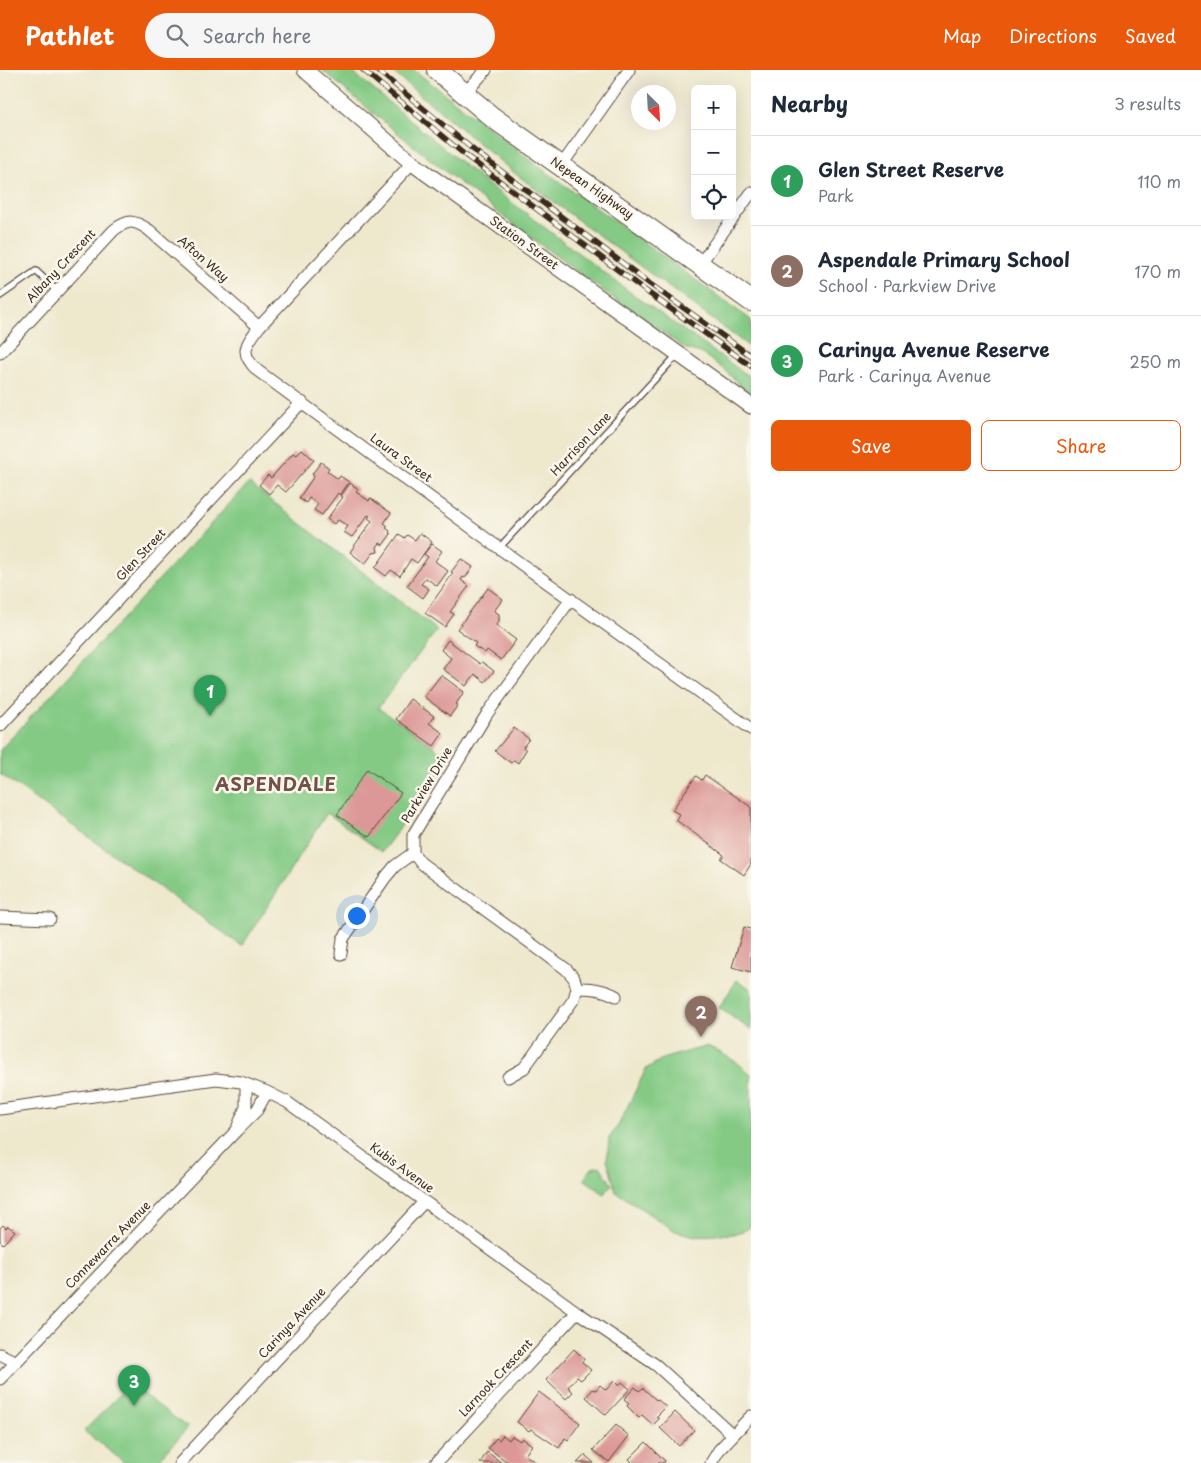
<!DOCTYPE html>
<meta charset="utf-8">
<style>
:root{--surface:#fff;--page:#f6f6f7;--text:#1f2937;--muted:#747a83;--line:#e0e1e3;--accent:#ea580c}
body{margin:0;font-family:"Playpen Sans",sans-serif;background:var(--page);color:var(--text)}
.controls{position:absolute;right:15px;top:15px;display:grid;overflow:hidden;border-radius:8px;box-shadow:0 5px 20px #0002}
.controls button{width:45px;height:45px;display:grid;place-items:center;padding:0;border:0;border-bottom:1px solid var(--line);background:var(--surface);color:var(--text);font:25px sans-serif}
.compass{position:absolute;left:631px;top:15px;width:45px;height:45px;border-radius:50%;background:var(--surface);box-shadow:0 5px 20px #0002;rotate:156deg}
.you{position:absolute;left:356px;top:845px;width:18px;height:18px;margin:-12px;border:4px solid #fff;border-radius:50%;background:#1a73e8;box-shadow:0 0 0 8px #1a73e833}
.badge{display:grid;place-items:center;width:32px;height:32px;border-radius:50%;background:var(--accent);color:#fff;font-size:16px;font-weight:700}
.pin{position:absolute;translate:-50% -41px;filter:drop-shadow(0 1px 2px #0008)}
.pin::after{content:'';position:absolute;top:26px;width:18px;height:15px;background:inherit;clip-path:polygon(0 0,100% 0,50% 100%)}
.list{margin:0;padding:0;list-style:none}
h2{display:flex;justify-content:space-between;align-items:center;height:65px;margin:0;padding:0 20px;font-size:21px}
h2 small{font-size:16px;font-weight:400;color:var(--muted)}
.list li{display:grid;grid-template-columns:32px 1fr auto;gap:15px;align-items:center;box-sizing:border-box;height:90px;padding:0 20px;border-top:1px solid var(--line)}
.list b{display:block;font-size:19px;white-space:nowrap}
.list p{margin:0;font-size:16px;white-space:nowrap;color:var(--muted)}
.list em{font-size:16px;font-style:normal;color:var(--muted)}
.actions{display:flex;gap:10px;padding:15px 20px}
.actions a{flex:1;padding:11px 0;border:1px solid var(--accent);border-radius:8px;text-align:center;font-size:18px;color:var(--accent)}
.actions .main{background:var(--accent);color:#fff}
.icon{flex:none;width:28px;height:28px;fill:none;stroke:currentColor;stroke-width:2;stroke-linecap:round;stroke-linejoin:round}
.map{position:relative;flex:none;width:751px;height:1393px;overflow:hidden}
header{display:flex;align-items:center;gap:30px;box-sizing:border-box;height:70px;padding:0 25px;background:var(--accent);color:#fff}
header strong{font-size:24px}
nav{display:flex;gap:28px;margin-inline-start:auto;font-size:18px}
.search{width:350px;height:45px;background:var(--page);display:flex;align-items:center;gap:12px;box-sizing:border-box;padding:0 18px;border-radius:28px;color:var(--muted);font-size:19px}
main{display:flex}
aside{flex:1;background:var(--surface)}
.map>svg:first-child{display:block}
.green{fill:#84ca85;stroke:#607a52}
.building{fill:#dc9896}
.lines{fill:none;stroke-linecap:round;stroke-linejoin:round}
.service-casing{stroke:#564638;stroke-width:8}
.minor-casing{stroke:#564638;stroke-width:13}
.tertiary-casing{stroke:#564638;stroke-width:17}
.trunk-casing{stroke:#564638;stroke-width:22}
.service{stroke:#fff;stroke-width:5.5}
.minor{stroke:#fff;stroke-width:11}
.tertiary{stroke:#fff;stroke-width:15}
.trunk{stroke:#fff;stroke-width:20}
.rail-casing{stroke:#3b2a1e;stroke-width:5.5}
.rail{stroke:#fbf7ec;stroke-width:4;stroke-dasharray:11;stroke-linecap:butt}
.labels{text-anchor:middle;stroke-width:5;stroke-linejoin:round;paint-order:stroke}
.street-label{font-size:12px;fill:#3b2a1e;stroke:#fbf7ec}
.district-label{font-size:18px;font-weight:bold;letter-spacing:1px;fill:#735048;stroke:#fbf7ec}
</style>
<header>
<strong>Pathlet</strong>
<div class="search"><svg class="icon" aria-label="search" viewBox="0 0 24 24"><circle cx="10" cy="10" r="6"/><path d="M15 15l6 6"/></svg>Search here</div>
<nav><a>Map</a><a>Directions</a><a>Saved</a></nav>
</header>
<main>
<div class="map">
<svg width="751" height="1393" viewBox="0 0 751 1393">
<rect width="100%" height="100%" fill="#fbf7ec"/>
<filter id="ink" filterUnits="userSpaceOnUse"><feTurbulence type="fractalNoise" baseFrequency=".02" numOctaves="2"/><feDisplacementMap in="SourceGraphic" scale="10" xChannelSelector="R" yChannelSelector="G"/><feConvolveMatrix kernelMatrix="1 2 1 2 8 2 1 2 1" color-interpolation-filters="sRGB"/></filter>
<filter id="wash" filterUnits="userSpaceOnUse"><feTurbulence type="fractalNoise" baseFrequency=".0096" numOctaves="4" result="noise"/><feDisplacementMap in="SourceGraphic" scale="20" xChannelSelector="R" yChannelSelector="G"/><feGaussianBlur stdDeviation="1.12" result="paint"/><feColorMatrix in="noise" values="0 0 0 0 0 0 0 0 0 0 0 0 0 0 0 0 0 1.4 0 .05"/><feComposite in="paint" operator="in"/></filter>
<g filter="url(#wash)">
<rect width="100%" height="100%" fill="#eee8cd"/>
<path class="green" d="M322,0h28l132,110 145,110 124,88v17l-29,-27 -21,-15 -15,-4c-126,-87 -247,-179 -364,-279z
M390,0h24l124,96 213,154v28l-234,-173z
M249,413l188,147 -59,78 23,15 49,36 -68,93 -55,-39 -85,133 -242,-172v-24z
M737,910l14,9v41l-32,-22z
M708,976c15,8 33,17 43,29v151l-5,4 -13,4 -38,2 -20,-5 -59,-39 -9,-33 2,-21 10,-14 27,-55 16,-10 20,-6z
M600,1096l12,19 -8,9 -20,-15 8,-11z
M130,1314l58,44 -33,35h-30l-41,-32z"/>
<g id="blocks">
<path class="building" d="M302,379l12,11 -28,32 -9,-7 -8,9 -10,-9 9,-10 3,3 22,-25 3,2z
M321,392l8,6 -2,3 11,8 2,-3 9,6 -9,13 -2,-2 -16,22 -8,-5 4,-6 -9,-6 -3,5 -7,-5 15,-22 -2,-2z
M350,413l8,6 -2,3 6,4 7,5 1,-3 21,15 -7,10 4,3 -2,2 4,3 -1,2 2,1 -8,11 -3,-2 -3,4 1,5 -5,1 -8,11 -15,-12 22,-31 -4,-3 2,-2 -2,-1 -16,22 -8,-5 4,-6 -10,-6 -4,4 -7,-5 16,-22 -2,-1z
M420,463l12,9 -15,21 -6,-4 -11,17 -9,-6 -5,6 -11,-8 24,-34 6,4 2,-3 8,5z
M432,474l10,7 -7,10 13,10 -11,15 -11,-8 -5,6 8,5 -6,9 -16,-12 21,-29 -4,-3z
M461,489l12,8 -8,11 -2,-1 -2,3 8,6 -19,26 4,2 -9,13 -20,-14 28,-40 -2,-1z
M488,518l15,11 -9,12 5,3v7l-3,4 20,15 -15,20 -14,-10 -2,3 -11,-7 2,-3 -19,-14z
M448,570l32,24 2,-2 12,9 -9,11 -10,-8 -9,12 -23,-17 8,-11 -10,-8z
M441,605l23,17 -8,12 2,1 -8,11 -26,-19z
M410,629l24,17 -5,7 14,10 -9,13 -38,-27z
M514,658l15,11 -6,8 3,3 -8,13 -4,-3 -3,3 -16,-12z
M367,699l34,24 -32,44 -32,-22z
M705,705l46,32v57l-7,11 -23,-16 3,-4 -48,-35 3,-6 -7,-4 24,-34 6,4z
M744,857l7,2v43l-19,-5z
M3,1155l3,3 2,-2 7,5 -12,13 -3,-3v-13z
M574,1279l10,10 -2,3 9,8 -10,10 -4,-3 -9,10 5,5 -7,7 -20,-19z
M614,1311l5,5 3,-4 8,7 -24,26 -20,-18 7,-8 3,1 4,-5 6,5z
M635,1317l4,4 4,-3 13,12 1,-1 9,8 -10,10 3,2 -6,6 -11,-10 -3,3 -12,-12 2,-3 -5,-4z
M539,1322l41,31 -12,17 -3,-2 -6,10 -28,-19 -2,2 -12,-9z
M675,1342l19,18 -15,16 -19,-18z
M616,1355l13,11 -20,26 -16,-12z
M503,1365l6,5 3,-4 8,5 2,-3 10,7 -7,10 12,8h-28l-21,-15 8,-10 3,2z
M646,1372l19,19 -2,2h-30l-4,-4z
M487,1382l15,11h-22z
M585,1385l9,8h-17z"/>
</g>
</g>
<g filter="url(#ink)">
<use href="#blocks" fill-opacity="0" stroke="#564638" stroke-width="1"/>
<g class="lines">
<g class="service-casing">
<path id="service" d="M0,226l36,-25 21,20
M499,478l179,-194"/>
</g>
<g class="minor-casing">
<path id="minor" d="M465,23l21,-23
M412,93l-153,164c-14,19 -20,26 -1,44l241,177 252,181
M561,96l68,-96
M700,194l51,-71
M0,283l114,-123c15,-11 20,-10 35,0l110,97
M571,529l-84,115 -74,121v18l8,10 145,106 8,9 3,10c14,0 26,1 39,8
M0,656l302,-324
M0,847l50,2
M341,884l2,-15 42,-61 10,-12 18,-13
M508,1007l16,-9 50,-69 3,-11
M0,1039l216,-30 25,3 26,10 20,10 290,210 79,53 77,70
M238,1056l8,-19v-23
M0,1284l16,8
M0,1309l237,-249 20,-20 10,-18
M180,1393l244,-261
M436,1393l141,-151
M711,1393l8,-13 32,-34"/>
</g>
<g class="tertiary-casing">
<path id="tertiary" d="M305,0l107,93 339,243"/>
</g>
<g class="trunk-casing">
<path id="trunk" d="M437,0l55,47 259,184"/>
</g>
<use href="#service" class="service"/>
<use href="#minor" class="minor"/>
<use href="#tertiary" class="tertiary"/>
<use href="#trunk" class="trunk"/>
<g class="rail-casing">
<path id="rail" d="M363,0l102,85 178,134 108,77
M377,0l99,82 174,132 101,72"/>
</g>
<use href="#rail" class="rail"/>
</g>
</g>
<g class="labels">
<g class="street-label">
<text transform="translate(592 118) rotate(35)" y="4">Nepean Highway</text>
<text transform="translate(524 173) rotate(36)" y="4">Station Street</text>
<text transform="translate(203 189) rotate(41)" y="4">Afton Way</text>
<text transform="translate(61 196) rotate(-47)" y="4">Albany Crescent</text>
<text transform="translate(581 374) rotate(-47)" y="4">Harrison Lane</text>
<text transform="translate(401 388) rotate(36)" y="4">Laura Street</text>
<text transform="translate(141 485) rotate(-47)" y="4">Glen Street</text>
<text transform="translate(427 715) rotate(-59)" y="4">Parkview Drive</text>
<text transform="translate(402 1098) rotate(36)" y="4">Kubis Avenue</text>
<text transform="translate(108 1175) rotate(-46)" y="4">Connewarra Avenue</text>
<text transform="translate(292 1253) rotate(-47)" y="4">Carinya Avenue</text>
<text transform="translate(496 1308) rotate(-47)" y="4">Larnook Crescent</text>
</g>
<g class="district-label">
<text x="276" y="721">ASPENDALE</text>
</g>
</g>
</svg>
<div class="controls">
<button>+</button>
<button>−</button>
<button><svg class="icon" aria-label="locate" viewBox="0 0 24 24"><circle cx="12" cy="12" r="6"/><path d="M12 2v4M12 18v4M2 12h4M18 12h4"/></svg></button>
</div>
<svg class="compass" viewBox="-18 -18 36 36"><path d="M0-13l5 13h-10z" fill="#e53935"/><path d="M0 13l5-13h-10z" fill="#747a83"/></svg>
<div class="you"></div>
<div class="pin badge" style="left:210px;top:646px;background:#2e9e5b">1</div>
<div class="pin badge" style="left:701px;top:967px;background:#8d6e63">2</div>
<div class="pin badge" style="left:134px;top:1336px;background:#2e9e5b">3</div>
</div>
<aside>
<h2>Nearby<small>3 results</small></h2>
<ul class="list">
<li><span class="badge" style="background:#2e9e5b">1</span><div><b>Glen Street Reserve</b><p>Park</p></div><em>110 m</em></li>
<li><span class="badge" style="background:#8d6e63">2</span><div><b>Aspendale Primary School</b><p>School · Parkview Drive</p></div><em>170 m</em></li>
<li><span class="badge" style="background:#2e9e5b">3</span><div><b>Carinya Avenue Reserve</b><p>Park · Carinya Avenue</p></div><em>250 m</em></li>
</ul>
<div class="actions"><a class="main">Save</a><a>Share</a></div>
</aside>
</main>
